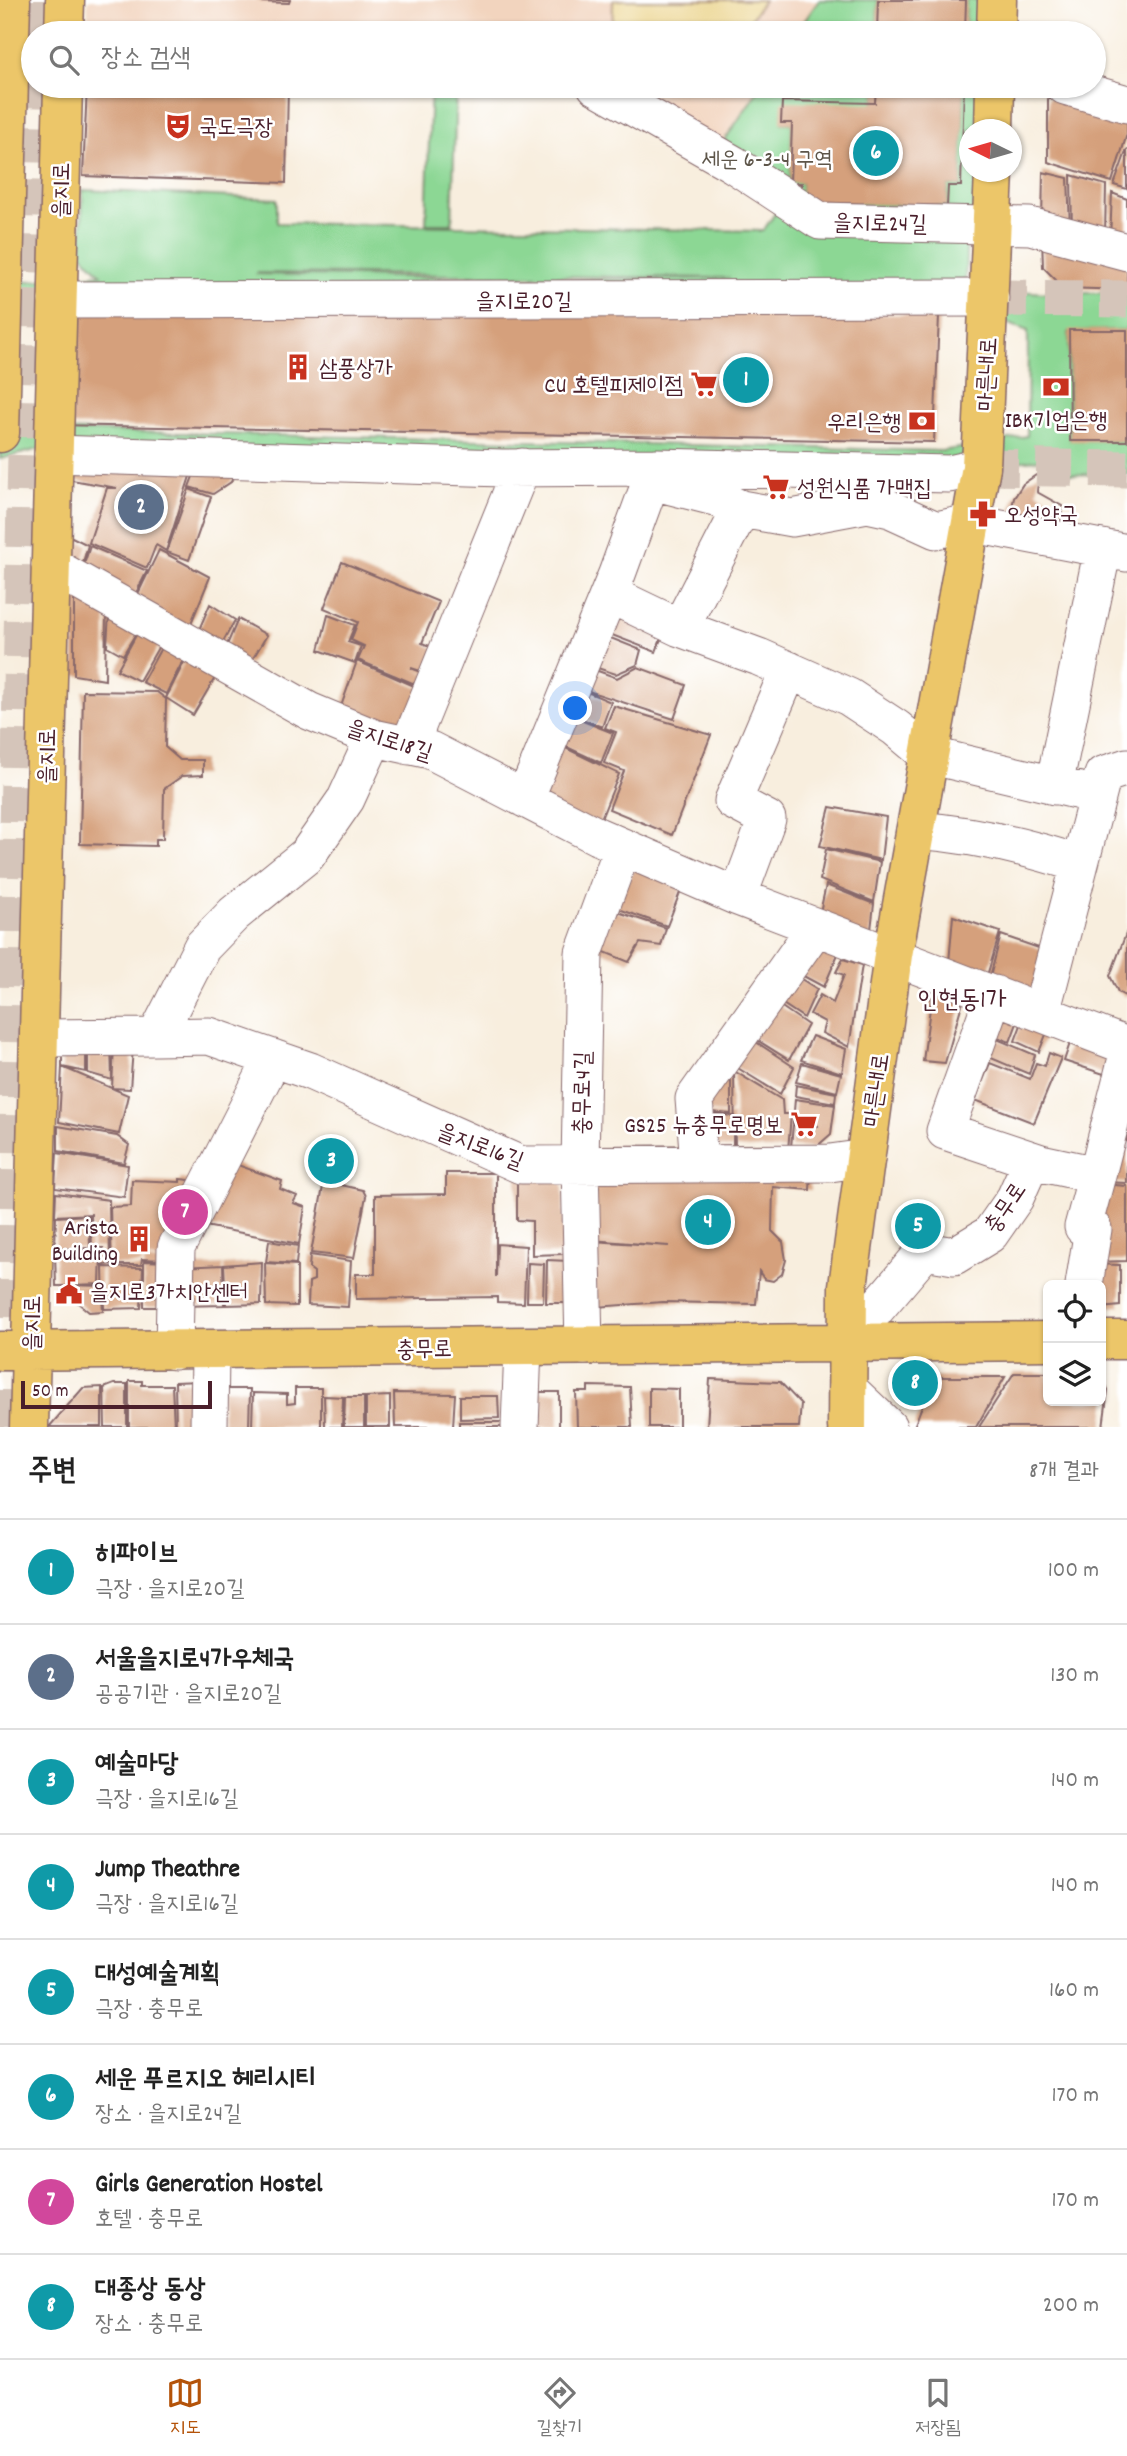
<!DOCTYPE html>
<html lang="ko">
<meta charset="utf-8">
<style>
:root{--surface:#fff;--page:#f6f6f6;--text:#222;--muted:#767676;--line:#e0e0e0;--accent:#b45309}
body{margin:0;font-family:Dekko,"Poor Story",sans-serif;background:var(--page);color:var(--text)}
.controls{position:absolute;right:21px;bottom:21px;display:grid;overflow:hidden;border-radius:10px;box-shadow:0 2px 5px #0004}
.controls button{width:63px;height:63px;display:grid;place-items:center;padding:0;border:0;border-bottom:2px solid var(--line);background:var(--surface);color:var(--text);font:35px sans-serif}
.compass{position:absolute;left:959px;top:119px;width:63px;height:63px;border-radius:50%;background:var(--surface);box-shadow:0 2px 5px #0004;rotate:275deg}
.scale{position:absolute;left:21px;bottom:18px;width:191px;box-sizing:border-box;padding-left:7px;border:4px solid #4a1f2b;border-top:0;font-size:19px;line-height:24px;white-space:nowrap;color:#4a1f2b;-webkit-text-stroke:5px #fff;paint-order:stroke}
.you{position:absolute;left:576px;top:709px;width:24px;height:24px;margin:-18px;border:5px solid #fff;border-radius:50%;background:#1a73e8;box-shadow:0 0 0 10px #1a73e833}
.badge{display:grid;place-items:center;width:46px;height:46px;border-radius:50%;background:var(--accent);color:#fff;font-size:23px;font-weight:700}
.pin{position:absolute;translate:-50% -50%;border:4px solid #fff;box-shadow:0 2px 7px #0006}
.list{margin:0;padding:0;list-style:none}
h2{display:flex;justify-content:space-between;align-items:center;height:91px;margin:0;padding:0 28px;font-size:30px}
h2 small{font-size:23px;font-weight:400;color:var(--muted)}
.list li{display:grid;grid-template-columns:46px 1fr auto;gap:21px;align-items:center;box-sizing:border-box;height:105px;padding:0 28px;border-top:2px solid var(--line)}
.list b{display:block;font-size:26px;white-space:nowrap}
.list p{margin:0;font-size:23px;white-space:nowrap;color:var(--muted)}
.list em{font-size:23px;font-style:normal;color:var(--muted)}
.icon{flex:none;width:38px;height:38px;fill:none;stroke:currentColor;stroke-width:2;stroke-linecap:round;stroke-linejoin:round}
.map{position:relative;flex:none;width:1127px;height:1427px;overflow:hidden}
.search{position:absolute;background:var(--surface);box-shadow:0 2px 5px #0004;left:21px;right:21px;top:21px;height:77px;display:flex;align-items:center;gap:18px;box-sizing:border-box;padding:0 24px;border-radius:38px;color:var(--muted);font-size:26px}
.sheet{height:931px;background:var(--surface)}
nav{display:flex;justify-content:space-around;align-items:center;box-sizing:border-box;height:98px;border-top:2px solid var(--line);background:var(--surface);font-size:19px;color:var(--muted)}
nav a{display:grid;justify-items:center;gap:4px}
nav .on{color:var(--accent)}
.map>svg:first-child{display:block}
.built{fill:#f2d4be}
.green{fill:#8cd794;stroke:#6b7b60;stroke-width:2;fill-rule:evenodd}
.sand{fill:#eeda9e;stroke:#9c7c64;stroke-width:2}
.building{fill:#d5a07b}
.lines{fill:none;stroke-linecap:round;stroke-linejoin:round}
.minor-tunnel{stroke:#d5c5ba;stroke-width:37;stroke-dasharray:37 18;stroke-linecap:butt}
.minor-casing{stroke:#87676a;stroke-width:39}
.major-casing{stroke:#87676a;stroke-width:41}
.minor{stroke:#fff;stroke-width:37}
.major{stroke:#ecc669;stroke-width:38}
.labels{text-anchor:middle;stroke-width:5;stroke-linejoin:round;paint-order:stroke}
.poi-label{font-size:23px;fill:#4a1f2b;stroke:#fff;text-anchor:start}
.park-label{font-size:23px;fill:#5e564a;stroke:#fff}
.street-label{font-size:23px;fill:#4a1f2b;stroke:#fff}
.quarter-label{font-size:26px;fill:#4a1f2b;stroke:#fff}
</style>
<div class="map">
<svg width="1127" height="1427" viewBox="0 0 1127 1427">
<rect width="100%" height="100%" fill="#fff"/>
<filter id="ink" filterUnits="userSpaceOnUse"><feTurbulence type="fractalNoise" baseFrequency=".0143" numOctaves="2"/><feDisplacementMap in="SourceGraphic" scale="14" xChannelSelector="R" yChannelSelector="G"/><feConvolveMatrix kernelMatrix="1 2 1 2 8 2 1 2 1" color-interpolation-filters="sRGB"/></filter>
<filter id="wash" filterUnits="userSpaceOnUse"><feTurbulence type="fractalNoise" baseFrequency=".00686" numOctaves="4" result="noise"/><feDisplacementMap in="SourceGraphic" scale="28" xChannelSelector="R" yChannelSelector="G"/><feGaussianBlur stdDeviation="1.57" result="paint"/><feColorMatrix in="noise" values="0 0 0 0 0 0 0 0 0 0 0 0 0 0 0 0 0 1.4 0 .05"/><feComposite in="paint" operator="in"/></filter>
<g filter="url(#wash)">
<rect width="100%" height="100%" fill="#f8eede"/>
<path class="built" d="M88,0h731l-23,33h-708z
M596,86h165l-47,70z"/>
<path class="green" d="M819,0h59l-1,33h-81z
M966,0h31l-1,33h-31z
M431,86h25l-4,138h-26z
M761,86h115l-1,17 -94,20h11l-2,59 12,1 -1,18 146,5 1,-20h13l3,-100h31l-1,43 -24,1v42h24l-1,52 -173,-3 -106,-65z
M83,190l194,9v24l486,8 21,-31 183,26 -2,62 83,5h79v37l-58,1 1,109 57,1v34l-74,-1 -12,-14 -94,6 -887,-22 -60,15v-175l101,-10 -20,-21zM257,274l1,-1 472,5 -178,2zM70,294l861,1 97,36 -1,105 -85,15 -932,-22 1,-125z"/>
<path class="sand" d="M613,0h151l-23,33h-129z"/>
<g id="blocks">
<path class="building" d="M259,0h31l-1,3 -30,-1z
M878,0h88l-1,33h-88z
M87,86h201l-2,97 -203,-7z
M876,86h88l-3,100h-13l-1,20 -146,-4 1,-19h-12l2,-60h-11l1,-22 93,2z
M1059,91l68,21v22l-15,48 -64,-20v-63z
M1127,149v40l-13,-4z
M1043,172l25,6 2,51 -28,-6z
M1071,175l35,10 -1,52 -33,-8z
M1112,193l15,6v46l-17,-6z
M1042,237l85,21v32l-63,-2 -21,-21z
M58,305l881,10 -5,127 -878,-17z
M1069,330h58v111h-57z
M67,460l125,10 -26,81 -10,-6 -9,23 -58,-25 18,-55h10l-51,-9z
M237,468l-6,14 -18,12 -24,-7 7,-18z
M1039,473l-2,19 25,14 -1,26 -53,-8 6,-26 9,-14z
M189,489l22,8 -22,63 -22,-8z
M54,528l34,17 -7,24 -27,-8z
M90,546l57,25 -15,30 -50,-30z
M159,550l51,27 -23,56 -53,-31z
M342,562l97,40 -17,41 15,6 -10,24 -16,-5 23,9 -5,13 -71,-30 6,-14 -13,-6 7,-18 -34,-14z
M74,590l32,22 -1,68 -31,-5z
M612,602l53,26 -9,24 -57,-22z
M210,604l25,16 -16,29 -24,-10z
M109,613l30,15 -16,27 -16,-9z
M328,615l27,10 -7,17 13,4 -6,17 -36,-13z
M238,619l29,16 -18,30 -25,-13z
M140,628l23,11 -24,42 -22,-11z
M598,633l43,17 -4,15 -21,9 -31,-10z
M165,641l22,12 -21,41 -24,-12z
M189,652l30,19 -26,44 -27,-17z
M357,661l71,31 -20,48 -70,-25z
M584,666l33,12 21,-11 48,18 -12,34 -98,-32z
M575,687l36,15 -9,25 -37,-15z
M83,691l74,1 9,7 -1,48 15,13h23v15l-21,1 -18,13 -1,50h-7v7l-76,-2z
M614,706l97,29 -39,100 -63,-26 15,-38 -20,-8 12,-31 -11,-4z
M565,714l48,19 -12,30 -47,-22z
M553,742l66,32 -23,57 -65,-34z
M830,807l56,10 -5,43 -61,-14z
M826,849l54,13 -6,40 -54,-22z
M638,863l46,19 -17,44 -54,-19z
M826,885l48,19 -4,34 -51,-21z
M612,910l54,18 -5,18 -21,-3 -11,19 -32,-13z
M953,916l47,16 -13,44 -38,-13z
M1127,931v66l-9,-5 -8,-16z
M1001,935l52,18 -12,42 -51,-18z
M814,937l27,10 -17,40 -30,-16z
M843,959l19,6 -13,82 -27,-14 3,-11 -15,-8 10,-19 13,8 11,-28 -8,-3z
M793,974l24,15 -13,29 -30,-20z
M934,978l32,12 -21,73 -22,-2z
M773,1001l35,24 -19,35 -43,-27z
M997,1006l23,9 -10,27 -23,-9z
M1024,1017l25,10 -10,25 -24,-11z
M985,1034l50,21 -6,19 -52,-22z
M1073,1034l52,17 -9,27 -52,-17z
M747,1036l47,31 -14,27 -52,-32z
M812,1036l34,13 -4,24 -41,-13z
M88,1046h23l1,34 -24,-7z
M114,1047l19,1 -3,41 -18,-1z
M86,1048v24l-24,-5v-16z
M1049,1053l12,5 -27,65 -59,-23 15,-37 40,16 6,-16 9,3z
M802,1063l39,11 -4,18 -41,-10z
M62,1067l66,28 -9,39 -60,-12z
M731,1070v44l-31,-3z
M734,1071l48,29 1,14h8l-3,36 -53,-2z
M796,1085l40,8 -1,10 -40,-7z
M795,1099l40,6 -4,29 -16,14 -24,-1 2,-22 26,1 -26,-3z
M1127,1108v75l-24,-1z
M700,1113l33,3v32l-30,-2z
M58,1126l59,10 12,9 -5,18 -66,-12z
M57,1153l71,12 -4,32 -69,-9z
M235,1164l47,17 -2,8 17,7 -4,7 12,4 -6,37 -99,-19z
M517,1168l46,8 1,78 -32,1v-34l-15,-1z
M605,1168l206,5 -1,17 -37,-3 -1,44 11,11 3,18 -4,14 -9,7 -9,-2 -5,-8 -3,33 -93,-2 -67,5 -4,-66 77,5 -78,-6v-55z
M446,1173h50v104l1,-33 29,2 -2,57 -27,-1v-5l-141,2v-25h19v-79l71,-1z
M180,1179l9,1v39h-22v41l-25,-1 -1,6h-29l-2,-58 21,-1 1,-26 48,2z
M324,1181l39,9 3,6 -12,62 -43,-5z
M1100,1184l27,2v75l-32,1z
M56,1193l53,7 1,64 -8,1 1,-17h-11l-1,-34 -36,2z
M89,1215l1,33 -35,1 1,-32z
M269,1241l29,5 -2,18 -30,-2z
M101,1250l-1,34 -29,1 30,1 2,25 -14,1 -23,-19 -1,-7h-9l-1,-35z
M310,1255l41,6 -3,46 -40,-2 1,-23 5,-2v-8l-5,-4z
M547,1260l22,1 -1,42h-22z
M144,1261l23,1v45h-23z
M262,1262l-1,42 -35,1 -2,-40z
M265,1263l32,2v41l-31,-1z
M528,1263l16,1 -1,38h-16z
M1090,1264l30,1v41l-19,2v-23z
M223,1265l1,40 -43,1v-39z
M103,1267l40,1 -2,40 -37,1z
M1014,1373h34v28h53v-27l7,16 -5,37h-124z
M933,1377h72l-29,50h-62z
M710,1379l70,3 21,22 -2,23h-92z
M129,1381h13v4h30l2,42h-45z
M199,1381l-1,46h-22l-1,-45z
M114,1384h13v43h-22l-1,-39z
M588,1386l42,1 2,40h-55l-1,-35h12z
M102,1387v40h-53l34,-39z
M295,1388h26v39h-69l1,-34 34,1v10l8,-1z
M649,1388l30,1v38h-30z
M222,1389h28l-1,38h-26z
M527,1392h32v35h-32z
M394,1393l61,1 -2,33h-58z
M324,1396l19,1 -1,30h-17z
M390,1396v31h-24v-30z
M460,1396h38l1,22 -39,1z
M345,1397h19v30h-20z
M459,1422h47l-1,5h-46z"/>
</g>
</g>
<g filter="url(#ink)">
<use href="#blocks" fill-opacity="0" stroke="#87676a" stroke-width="2"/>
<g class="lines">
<path class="minor-tunnel" d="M36,33v-33
M990,298l137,1
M981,467l146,2
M5,1427l29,-1341"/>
<g class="minor-casing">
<path id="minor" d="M596,86l137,78 87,57 210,5 97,26
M1065,86l62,18
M57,300l933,-2
M53,454l449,14 154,-1 293,7 32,-7
M656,482l59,15 26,12 51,9 75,-14 23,5 46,21 33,-7 158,30
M50,565l259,146 65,27 56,12 167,86 141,61 389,149
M609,594l71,34 79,29 90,40 47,31 32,27 169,40
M680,628l61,-119
M374,738l-28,61 -39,56 -73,59 -32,33 -46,90 53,-1 101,35 211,94 309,-2 36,-5
M409,746l113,-279
M1054,786l49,-238
M525,799l92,-225 39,-107
M915,830c57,4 110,16 164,34
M738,897l29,-78 -34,-18 56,-131
M994,994l-49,137 96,32 56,12 30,-117
M1041,1013l62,-238 24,-8
M39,1038l117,-1
M699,1163l-5,-64 122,-172
M1084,1285l9,-56 -10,-2 14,-52
M847,1343l78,-92 29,5 36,-22 25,-36 17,-38
M584,1346l-4,-182 4,-211 39,-106
M174,1351l2,-103 97,-190
M847,1388l41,39
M209,1427l1,-75
M520,1427l3,-80"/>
</g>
<g class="major-casing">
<path id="major" d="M64,33l1,-33
M996,33l1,-33
M994,130l1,-44
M0,433l11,-433
M1101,1340h26
M0,1351l1048,-10
M29,1427l34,-1341
M847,1427l1,-141 45,-331 88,-488 13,-295"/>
</g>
<use href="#minor" class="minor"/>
<use href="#major" class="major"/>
</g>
</g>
<defs>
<g id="theatre-bare" transform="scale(2.1)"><path d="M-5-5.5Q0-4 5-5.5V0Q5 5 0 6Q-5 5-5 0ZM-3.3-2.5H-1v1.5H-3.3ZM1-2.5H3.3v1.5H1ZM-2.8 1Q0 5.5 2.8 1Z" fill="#c8321e" stroke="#fff" stroke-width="2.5" paint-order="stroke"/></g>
<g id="building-bare" transform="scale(2.1)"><path d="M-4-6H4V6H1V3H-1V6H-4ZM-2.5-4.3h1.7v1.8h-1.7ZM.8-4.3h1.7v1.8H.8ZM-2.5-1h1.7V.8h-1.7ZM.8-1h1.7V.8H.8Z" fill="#c8321e" stroke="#fff" stroke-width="2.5" paint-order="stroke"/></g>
<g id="supermarket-bare" transform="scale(2.1)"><path d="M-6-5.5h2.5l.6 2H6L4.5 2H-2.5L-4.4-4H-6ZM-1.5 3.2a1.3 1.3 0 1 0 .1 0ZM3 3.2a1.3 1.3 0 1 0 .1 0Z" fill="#c8321e" stroke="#fff" stroke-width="2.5" paint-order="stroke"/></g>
<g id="bank-bare" transform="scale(2.1)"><path d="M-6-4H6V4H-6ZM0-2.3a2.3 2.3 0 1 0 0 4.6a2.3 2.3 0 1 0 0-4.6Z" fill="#c8321e" stroke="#fff" stroke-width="2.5" paint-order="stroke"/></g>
<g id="pharmacy-bare" transform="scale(2.1)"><path d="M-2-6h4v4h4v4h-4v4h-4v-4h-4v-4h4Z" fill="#c8321e" stroke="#fff" stroke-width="2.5" paint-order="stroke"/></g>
<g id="civic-bare" transform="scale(2.1)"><path d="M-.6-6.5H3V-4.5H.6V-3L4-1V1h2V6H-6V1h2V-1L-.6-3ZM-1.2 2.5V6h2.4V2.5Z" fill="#c8321e" stroke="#fff" stroke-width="2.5" paint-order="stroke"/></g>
</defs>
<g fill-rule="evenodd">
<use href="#theatre-bare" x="178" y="126"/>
<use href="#building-bare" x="298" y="367"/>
<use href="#supermarket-bare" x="704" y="384"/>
<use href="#bank-bare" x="1056" y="387"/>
<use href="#bank-bare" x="922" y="421"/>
<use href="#supermarket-bare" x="776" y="487"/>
<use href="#pharmacy-bare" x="983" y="514"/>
<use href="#supermarket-bare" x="804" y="1124"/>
<use href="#building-bare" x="139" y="1239"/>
<use href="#civic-bare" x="69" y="1291"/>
</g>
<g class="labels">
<g class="poi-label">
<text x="199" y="134">국도극장</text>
<text x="319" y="375">삼풍상가</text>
<text x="683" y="392" text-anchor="end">CU 호텔피제이점</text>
<text x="1056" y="427" text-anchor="middle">IBK기업은행</text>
<text x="901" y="429" text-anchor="end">우리은행</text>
<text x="797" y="495">성원식품 가맥집</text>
<text x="1004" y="522">오성약국</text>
<text x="783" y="1132" text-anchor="end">GS25 뉴충무로명보</text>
<text x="118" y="1234" text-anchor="end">Arista<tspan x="118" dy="26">Building</tspan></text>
<text x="90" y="1299">을지로3가치안센터</text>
</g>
<g class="park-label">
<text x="767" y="166">세운 6-3-4 구역</text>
</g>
<g class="street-label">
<text transform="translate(60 190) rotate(-89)" y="8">을지로</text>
<text transform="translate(880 222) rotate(1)" y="8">을지로24길</text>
<text x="524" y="308">을지로20길</text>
<text transform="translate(986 374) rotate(-87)" y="8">마른내로</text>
<text transform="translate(390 739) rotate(18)" y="8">을지로18길</text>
<text transform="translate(46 756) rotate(-89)" y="8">을지로</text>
<text transform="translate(875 1090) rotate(-82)" y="8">마른내로</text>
<text transform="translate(581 1093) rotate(-89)" y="8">충무로4길</text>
<text transform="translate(481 1145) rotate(21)" y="8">을지로16길</text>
<text transform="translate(1004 1207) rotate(-56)" y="8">충무로</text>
<text transform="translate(31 1323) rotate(-89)" y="8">을지로</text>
<text transform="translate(424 1348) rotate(-1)" y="8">충무로</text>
</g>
<g class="quarter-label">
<text x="962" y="1007">인현동1가</text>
</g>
</g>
</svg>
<div class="controls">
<button><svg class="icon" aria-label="locate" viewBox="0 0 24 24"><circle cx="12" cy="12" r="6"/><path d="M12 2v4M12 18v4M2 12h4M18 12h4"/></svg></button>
<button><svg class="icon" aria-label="layers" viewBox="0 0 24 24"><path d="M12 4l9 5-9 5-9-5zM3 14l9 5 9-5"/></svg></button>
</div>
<svg class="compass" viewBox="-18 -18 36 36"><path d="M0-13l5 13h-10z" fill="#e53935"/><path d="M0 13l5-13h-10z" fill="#767676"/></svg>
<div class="scale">50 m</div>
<div class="you"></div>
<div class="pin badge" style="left:746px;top:380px;background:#0f9aa8">1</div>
<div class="pin badge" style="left:141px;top:507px;background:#5c6f8a">2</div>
<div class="pin badge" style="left:331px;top:1161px;background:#0f9aa8">3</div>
<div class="pin badge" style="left:708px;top:1222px;background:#0f9aa8">4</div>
<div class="pin badge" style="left:918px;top:1226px;background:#0f9aa8">5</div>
<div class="pin badge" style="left:876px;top:153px;background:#0f9aa8">6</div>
<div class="pin badge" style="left:185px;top:1212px;background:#d1479c">7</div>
<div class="pin badge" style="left:915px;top:1383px;background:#0f9aa8">8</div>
<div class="search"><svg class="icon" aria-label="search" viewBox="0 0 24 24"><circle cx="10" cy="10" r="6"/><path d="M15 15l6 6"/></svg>장소 검색</div>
</div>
<section class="sheet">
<h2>주변<small>8개 결과</small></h2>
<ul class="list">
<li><span class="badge" style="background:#0f9aa8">1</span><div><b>히파이브</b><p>극장 · 을지로20길</p></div><em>100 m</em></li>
<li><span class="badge" style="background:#5c6f8a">2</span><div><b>서울을지로4가우체국</b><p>공공기관 · 을지로20길</p></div><em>130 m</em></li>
<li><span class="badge" style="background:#0f9aa8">3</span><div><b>예술마당</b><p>극장 · 을지로16길</p></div><em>140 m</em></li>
<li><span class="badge" style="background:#0f9aa8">4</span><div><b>Jump Theathre</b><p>극장 · 을지로16길</p></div><em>140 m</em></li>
<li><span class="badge" style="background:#0f9aa8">5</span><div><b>대성예술계획</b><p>극장 · 충무로</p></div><em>160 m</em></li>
<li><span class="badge" style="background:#0f9aa8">6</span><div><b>세운 푸르지오 헤리시티</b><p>장소 · 을지로24길</p></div><em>170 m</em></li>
<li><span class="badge" style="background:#d1479c">7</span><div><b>Girls Generation Hostel</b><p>호텔 · 충무로</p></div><em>170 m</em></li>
<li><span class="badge" style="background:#0f9aa8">8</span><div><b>대종상 동상</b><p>장소 · 충무로</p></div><em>200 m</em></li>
</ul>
</section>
<nav>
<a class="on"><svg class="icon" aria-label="map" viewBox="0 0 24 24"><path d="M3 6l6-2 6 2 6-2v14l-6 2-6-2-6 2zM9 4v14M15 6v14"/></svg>지도</a>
<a><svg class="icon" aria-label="directions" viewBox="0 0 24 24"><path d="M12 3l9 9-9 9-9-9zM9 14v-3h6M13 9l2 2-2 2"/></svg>길찾기</a>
<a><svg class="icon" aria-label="saved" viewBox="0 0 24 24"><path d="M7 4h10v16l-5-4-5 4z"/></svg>저장됨</a>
</nav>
